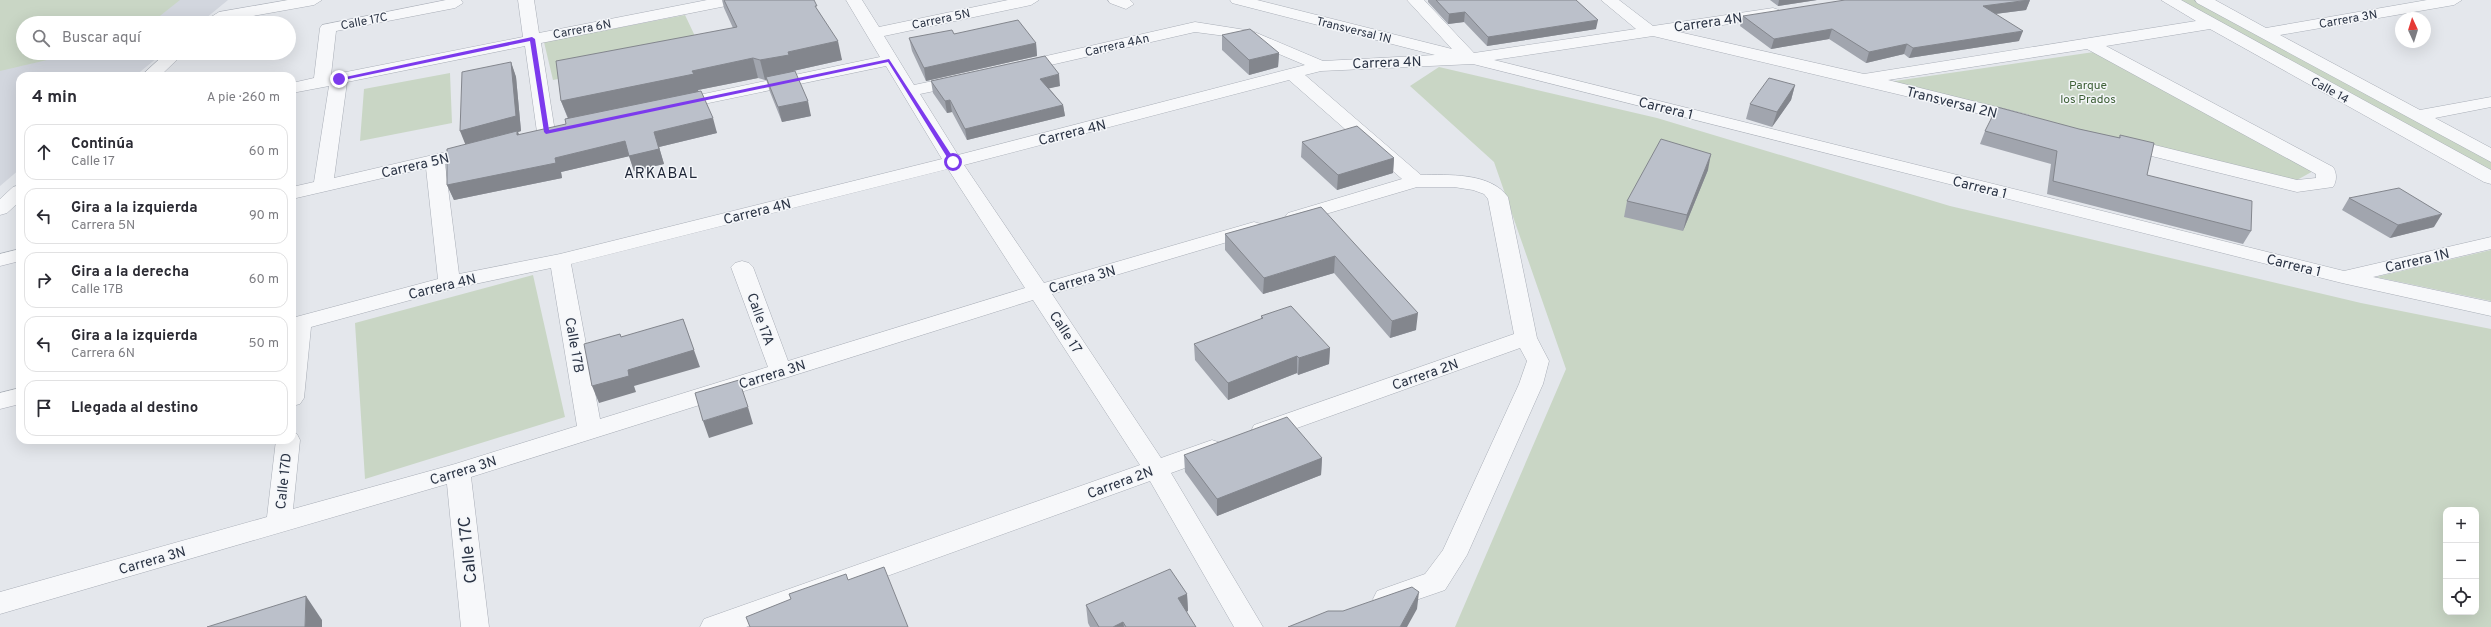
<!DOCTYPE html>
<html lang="es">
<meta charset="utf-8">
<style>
:root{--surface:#fff;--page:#f2f2f3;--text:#2b2b33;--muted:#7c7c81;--line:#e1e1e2}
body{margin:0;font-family:Overpass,sans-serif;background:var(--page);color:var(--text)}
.controls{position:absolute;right:12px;bottom:12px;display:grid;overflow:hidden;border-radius:8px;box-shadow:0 4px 16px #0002}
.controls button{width:36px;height:36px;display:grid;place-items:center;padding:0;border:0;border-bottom:1px solid var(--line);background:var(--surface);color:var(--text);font:20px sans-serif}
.compass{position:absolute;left:2395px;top:12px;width:36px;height:36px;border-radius:50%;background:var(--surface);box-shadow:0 4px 16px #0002;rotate:356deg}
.stop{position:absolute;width:12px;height:12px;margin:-9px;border:3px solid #7c3aed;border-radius:50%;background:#fff}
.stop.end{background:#7c3aed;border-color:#fff;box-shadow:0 1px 4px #0008}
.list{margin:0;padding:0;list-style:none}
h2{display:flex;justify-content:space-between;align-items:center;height:52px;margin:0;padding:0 16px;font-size:17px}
h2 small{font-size:13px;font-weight:400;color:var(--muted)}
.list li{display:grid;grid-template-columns:26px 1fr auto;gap:12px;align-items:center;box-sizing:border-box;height:56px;margin:0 8px 8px;padding:0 8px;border:1px solid var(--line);border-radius:12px}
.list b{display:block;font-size:15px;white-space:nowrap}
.list p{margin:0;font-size:13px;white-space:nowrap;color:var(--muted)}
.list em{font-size:13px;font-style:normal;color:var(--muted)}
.icon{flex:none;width:22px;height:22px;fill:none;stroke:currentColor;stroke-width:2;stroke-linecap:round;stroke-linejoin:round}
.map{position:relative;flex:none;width:2491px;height:627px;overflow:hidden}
.search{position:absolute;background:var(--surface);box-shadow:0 4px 16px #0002;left:16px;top:16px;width:280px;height:44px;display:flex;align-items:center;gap:10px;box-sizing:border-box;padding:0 14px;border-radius:22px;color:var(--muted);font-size:15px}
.panel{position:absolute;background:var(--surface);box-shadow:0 4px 16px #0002;left:16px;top:72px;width:280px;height:372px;border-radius:12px}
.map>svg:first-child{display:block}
.built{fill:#d2d6de}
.green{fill:#c9d6c5;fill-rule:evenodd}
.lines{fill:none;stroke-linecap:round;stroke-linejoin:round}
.minor-casing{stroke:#a9aeb7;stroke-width:1}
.minor{fill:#f7f8fa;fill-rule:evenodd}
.wall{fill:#a1a5ae}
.shaded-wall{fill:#83868d}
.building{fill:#bbc0ca;stroke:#83868d}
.route{fill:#7c3aed}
.labels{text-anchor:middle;stroke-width:3;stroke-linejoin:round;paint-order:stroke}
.far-street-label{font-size:12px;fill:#2b3445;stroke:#f4f6f9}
.far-park-label{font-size:12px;fill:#3f6138;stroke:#f4f6f9}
.street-label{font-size:14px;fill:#2b3445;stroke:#f4f6f9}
.neighbourhood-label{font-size:15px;letter-spacing:1px;fill:#1d2536;stroke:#f4f6f9}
.near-street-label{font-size:17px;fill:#2b3445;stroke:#f4f6f9}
</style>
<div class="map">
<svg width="2491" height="627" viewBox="0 0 2491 627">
<rect width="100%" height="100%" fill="#e4e7ec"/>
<path class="built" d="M0,0h228l-28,23h-177v30h140l-28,23h-115v93l-20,17z"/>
<path class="green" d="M0,0h180l-29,23h-128v30h54l-77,18z
M2177,0h19l295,160v14z
M685,15l17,36 -149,29 -9,-38z
M2094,52l221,118 -18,10 -416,-97z
M1439,67l218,51 293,88 411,97 130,26v298h-1036l111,-258 -72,-207 -84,-76zM2446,510h30v102h-30z
M450,73l2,50 -92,18 4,-52z
M2491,250v51l-115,-24z
M533,275l32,142 -200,62 -10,-156z"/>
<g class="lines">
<g class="minor-casing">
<path id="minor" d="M288,0h34l-8,5 -95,17 -8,-5 8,-5z
M446,0h15l2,3 -8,5 -119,23 -5,44 192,-38 -5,-37h16l5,33 168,-33h32l-8,5 -190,38 14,89 -3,4h-12l-3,-4 -12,-86 -178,36 -13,96 142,-33 7,2 2,4 -2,4 -38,9 14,110 101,-20 382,-95 -56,-93 -211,44 -6,-1 -3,-4 3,-4 6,-1 205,-43 -34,-57h16l17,27 129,-27h31l-8,5 -147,31 30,49 47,-10 6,1 3,4 -3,4 -47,10 38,61 347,-90 -64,-27 -46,-6 -175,40 -6,-1 -3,-4 3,-4 6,-1 175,-40 57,9 71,30 112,-6 -203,-52 -2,-3h27l195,49 -45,-49h17l50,53 162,-24 -35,-29h18l34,26 120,-18 6,2 2,3 -2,3 -100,16 185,42 332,-53 -35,-21h20l310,170v14l-7,-2 -274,-153 -104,17 227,121c4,6 4,14 0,20l-36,5 -182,-45 -2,-4 2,-4 7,-2 175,43 19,-2v-4l-229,-125 -199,31 141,35 3,4 -3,4 -6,1 -370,-88 -159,24 850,211 147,-34v12l-118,28 118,25v14l-149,-33 -869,-219 -152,7 -16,4 116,100c27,0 69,-3 87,22l29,141 12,23 -6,23 -76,171 -22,35 -58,20 -10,-3 -4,-8 4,-8 48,-17 18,-24 76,-166 8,-23 -7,-13 -248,89 -9,2 -9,-2 -3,-6 3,-6 260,-91 -26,-135 -4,-5 -11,-4 -19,-3h-37l-115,34 -7,2 -7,-2 -3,-4 3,-4 114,-34 -113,-99 -325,85 80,118 210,-61 7,2 3,4 -3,4 -209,62 109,164 51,-18 9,3 3,6 -3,6 -50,18 92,154h-29l-84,-146 -404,146h-46l4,-8 436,-154 -107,-165 -562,177 18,150h-28l-14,-143 -447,130v-22l267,-75 9,-77h16v-7l5,1 3,6 -7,69 162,-45 122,-38 -26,-158 -100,21 -140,38 -7,71 -4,6 -8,2v-88l146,-39 -12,-111 -134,31v-12l22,-5 15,-96 -37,7v-10l22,-5 6,-50 2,-3zM948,169l77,119 -237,73 -35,-94 -4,-4 -7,-2 -7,2 -4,4 37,100 -168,52 -29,-155z
M1108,0h22l4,4 -8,5 -16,-6z
M2195,0h20l51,28 161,-28h35l-8,5 -174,30 140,75 71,-13v10l-56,11 56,30v14l-294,-159z
M166,53h18l-24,23h-19z
M20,185v16l-13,12 -7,2v-16l13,-12z
M20,249v12l-20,5v-12z
M20,388v16l-20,5v-16z"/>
</g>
<use href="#minor" class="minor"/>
</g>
<path class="wall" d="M722,0l97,12 23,48 -49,11 18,45 -29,6 -12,-30 -4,-13 -1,1 -7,-2 -60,12 19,43 -58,14 5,17 -30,7 -5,-15 -68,16 1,6 -108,22 -7,-15 18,-41 46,-82 5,15 5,54 -3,1 1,3 47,-11 2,-5 -7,-18 172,-73 -9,-20z
M1428,0h148l20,29 -109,17 -23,-24 -16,2 -20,-22z
M1770,0h47l-39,6z
M2030,0l-4,10 -31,4 24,27 -110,17 -5,-4 -38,9 -37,-24 -58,10 -31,-23 3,-10z
M954,34l82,9 1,13 -111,25 -14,-30 -3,-13z
M1222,35l57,18 -1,14 -29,8 -27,-25z
M931,81l129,5 -11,2 14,17 2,11 -98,24 -15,-28 -5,1 -14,-20z
M1795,85l-4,15 -19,27 -26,-8 4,-15z
M2079,129l40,9 1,-3 27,40 104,56 -8,13 -196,-50 4,-30 -71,-20 5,-13z
M1302,142l92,16 -1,15 -56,17 -36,-33z
M1708,170l-25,61 -59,-14 3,-16z
M2349,198l85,29 -44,11 -48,-28z
M1321,207l95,123 -26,8 -56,-65 -71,21 -38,-44v-16z
M1261,316l69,32 -1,16 -31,11 -1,-2 -69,27 -33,-40 -1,-16 67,-25z
M1184,455l138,3 -1,17 -104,41 -32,-44z
M1187,594l1,17 -2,1 10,15h-106l-2,-4 -2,-18z"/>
<path class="shaded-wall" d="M1779,0h38l-39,6z
M2030,0l-4,10 -47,6 4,-10z
M1465,12l-1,10 -16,2 1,-10z
M1598,20l-2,9 -109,17 1,-9z
M1832,29l-3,10 -58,10 3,-10z
M2023,31l-4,10 -110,17 4,-10z
M838,41l4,19 -49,11v3l-28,6 -5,-20 28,-8z
M1036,43l1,13 -111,25 -2,-13z
M1907,44l-3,10 -38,9 3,-11z
M1279,53l-1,14 -29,8v-15z
M753,58l5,20 -60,12 1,3 -130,27 -8,-19 131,-30z
M511,62l5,15 5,54 -3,1 5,13 -57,1 -6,-15z
M1059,74l1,12 -18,4 -2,-11z
M1795,85l-4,15 -19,27 5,-15z
M950,100l2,12 -5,1 -2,-12z
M808,101l3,15 -29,6 -4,-15z
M1063,105l2,11 -98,24 -2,-11z
M713,118l4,15 -58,14 5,17 -30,7 -5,-15 25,-24z
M625,141l5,15 -69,16 1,6 -108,22 -7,-15 108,-27z
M1711,154l-3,16 -25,61 4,-16z
M1394,158l-1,15 -56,17 1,-15z
M2442,214l-8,13 -44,11 8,-13z
M1335,256l-1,17 -71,21 1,-16z
M1418,313l-2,17 -26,8 2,-17z
M683,319l17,48 -66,19 2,6 -37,11 -7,-17z
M1330,348l-1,16 -31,11 1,-17z
M1297,356v17l-69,27v-17z
M748,407l5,17 -44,14 -6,-17z
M1322,458l-1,17 -104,41v-17z
M1419,592l-2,17 -10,18h-7z
M1187,594l1,17 -10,4v-17z
M306,596l16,24v7h-17z
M1123,622l1,5h-11z"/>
<path class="building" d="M724,0h90l3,6h-2l23,35 -50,11 1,3 -29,5 -7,-2 -61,13 2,3 -133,27 -5,-40 181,-34z
M1436,0h140l22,20 -110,17 -23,-25 -16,2z
M1845,0h184l-46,6 40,25 -110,17 -6,-4 -38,8 -37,-23 -58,10 -31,-23z
M1018,20l18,23 -112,25 -15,-30 43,-8 2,4z
M1250,29l29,24 -30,7 -27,-25z
M1045,56l14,18 -19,5 23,26 -98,24 -15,-29 -5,1 -14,-20z
M511,62l5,54 -56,15 2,-59z
M795,71l13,30 -30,6 -12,-30z
M1769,78l26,7 -18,27 -27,-8z
M701,91l12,27 -59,14 5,17 -30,7 -4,-15 -70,17 1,5 -109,22v-36l70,-18v4l49,-11 -1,-5z
M1997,107l82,22 41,9v-3l34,8 -7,32 105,26 -1,30 -198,-50 4,-30 -72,-20z
M1357,126l37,32 -56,17 -36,-33z
M1661,139l50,15 -24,61 -60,-14z
M2399,188l43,26 -44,11 -49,-27z
M1321,207l97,106 -26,8 -57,-65 -71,22 -39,-44z
M1291,306l39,42 -31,10 -2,-2 -69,27 -34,-39 69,-26 -2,-2z
M683,319l11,31 -66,20 1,6 -37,10 -8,-42 36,-10 1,3z
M739,380l9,27 -45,14 -8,-28z
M1287,417l35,41 -105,41 -33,-44z
M884,567l24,60h-158l-4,-10 45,-18 -2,-5 57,-20 2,6z
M1170,569l17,25 -9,4 18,29h-70l-3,-5 -10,5h-14l-13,-22z
M1412,587l7,5 -19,35h-112l40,-16h15z
M306,596l-1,31h-98z"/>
<path class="route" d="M532,37l3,2 14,91 340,-71 67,103h-6l-62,-100 -342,72 -2,-2 -14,-91 -191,40 -3,-2z"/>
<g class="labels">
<g class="far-street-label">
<text transform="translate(941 19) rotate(-12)" y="4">Carrera 5N</text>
<text transform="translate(2348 19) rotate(-10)" y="4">Carrera 3N</text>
<text transform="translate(364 21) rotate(-11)" y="4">Calle 17C</text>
<text transform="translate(582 29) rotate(-11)" y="4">Carrera 6N</text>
<text transform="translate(1354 30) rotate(14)" y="4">Transversal 1N</text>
<text transform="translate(1117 45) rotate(-13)" y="4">Carrera 4An</text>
<text transform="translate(2330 90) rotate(29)" y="4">Calle 14</text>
</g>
<g class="far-park-label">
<text x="2088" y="89">Parque<tspan x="2088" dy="14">los Prados</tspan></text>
</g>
<g class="street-label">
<text transform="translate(1708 22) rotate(-8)" y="5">Carrera 4N</text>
<text transform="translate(1387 62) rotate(-2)" y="5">Carrera 4N</text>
<text transform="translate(1952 102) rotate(14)" y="5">Transversal 2N</text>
<text transform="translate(1666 108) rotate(14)" y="5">Carrera 1</text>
<text transform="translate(1072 132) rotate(-14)" y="5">Carrera 4N</text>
<text transform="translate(415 165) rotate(-13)" y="5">Carrera 5N</text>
<text transform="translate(1980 187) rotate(14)" y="5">Carrera 1</text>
<text transform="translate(757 211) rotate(-14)" y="5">Carrera 4N</text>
<text transform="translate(2417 260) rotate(-13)" y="5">Carrera 1N</text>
<text transform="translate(2294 265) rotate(14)" y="5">Carrera 1</text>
<text transform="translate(1082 279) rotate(-16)" y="5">Carrera 3N</text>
<text transform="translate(442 286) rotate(-14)" y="5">Carrera 4N</text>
<text transform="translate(761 319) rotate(70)" y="5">Calle 17A</text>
<text transform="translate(1066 332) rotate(57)" y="5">Calle 17</text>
<text transform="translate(575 345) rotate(80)" y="5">Calle 17B</text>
<text transform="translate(772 374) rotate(-17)" y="5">Carrera 3N</text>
<text transform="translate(1425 374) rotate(-19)" y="5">Carrera 2N</text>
<text transform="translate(463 470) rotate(-17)" y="5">Carrera 3N</text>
<text transform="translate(283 481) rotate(-84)" y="5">Calle 17D</text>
<text transform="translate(1120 482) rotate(-20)" y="5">Carrera 2N</text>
<text transform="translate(152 560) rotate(-16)" y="5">Carrera 3N</text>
</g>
<g class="neighbourhood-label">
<text x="661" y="178">ARKABAL</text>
</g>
<g class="near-street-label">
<text transform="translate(467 550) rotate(-96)" y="6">Calle 17C</text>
</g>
</g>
</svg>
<div class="controls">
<button>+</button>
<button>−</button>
<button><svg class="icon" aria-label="locate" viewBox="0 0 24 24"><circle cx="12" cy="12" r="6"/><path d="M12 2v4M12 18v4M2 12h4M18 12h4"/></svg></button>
</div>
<svg class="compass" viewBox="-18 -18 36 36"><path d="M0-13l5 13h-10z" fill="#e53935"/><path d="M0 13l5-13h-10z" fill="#7c7c81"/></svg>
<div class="stop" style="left:953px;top:162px"></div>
<div class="stop end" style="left:339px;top:79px"></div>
<div class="search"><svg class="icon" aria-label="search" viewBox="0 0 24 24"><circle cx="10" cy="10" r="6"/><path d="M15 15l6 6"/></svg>Buscar aquí</div>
<section class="panel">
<h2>4 min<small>A pie · 260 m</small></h2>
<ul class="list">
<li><svg class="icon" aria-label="ahead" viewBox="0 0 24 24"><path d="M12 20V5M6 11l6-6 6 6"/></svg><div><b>Continúa</b><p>Calle 17</p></div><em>60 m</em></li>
<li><svg class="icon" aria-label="left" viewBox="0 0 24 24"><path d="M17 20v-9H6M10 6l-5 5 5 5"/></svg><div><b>Gira a la izquierda</b><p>Carrera 5N</p></div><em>90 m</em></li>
<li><svg class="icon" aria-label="right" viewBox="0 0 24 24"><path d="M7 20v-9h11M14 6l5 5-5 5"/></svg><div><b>Gira a la derecha</b><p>Calle 17B</p></div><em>60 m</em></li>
<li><svg class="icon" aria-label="left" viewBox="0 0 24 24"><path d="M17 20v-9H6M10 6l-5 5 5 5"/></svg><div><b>Gira a la izquierda</b><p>Carrera 6N</p></div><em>50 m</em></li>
<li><svg class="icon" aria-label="arrive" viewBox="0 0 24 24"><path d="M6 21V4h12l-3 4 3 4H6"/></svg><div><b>Llegada al destino</b></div></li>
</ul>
</section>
</div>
